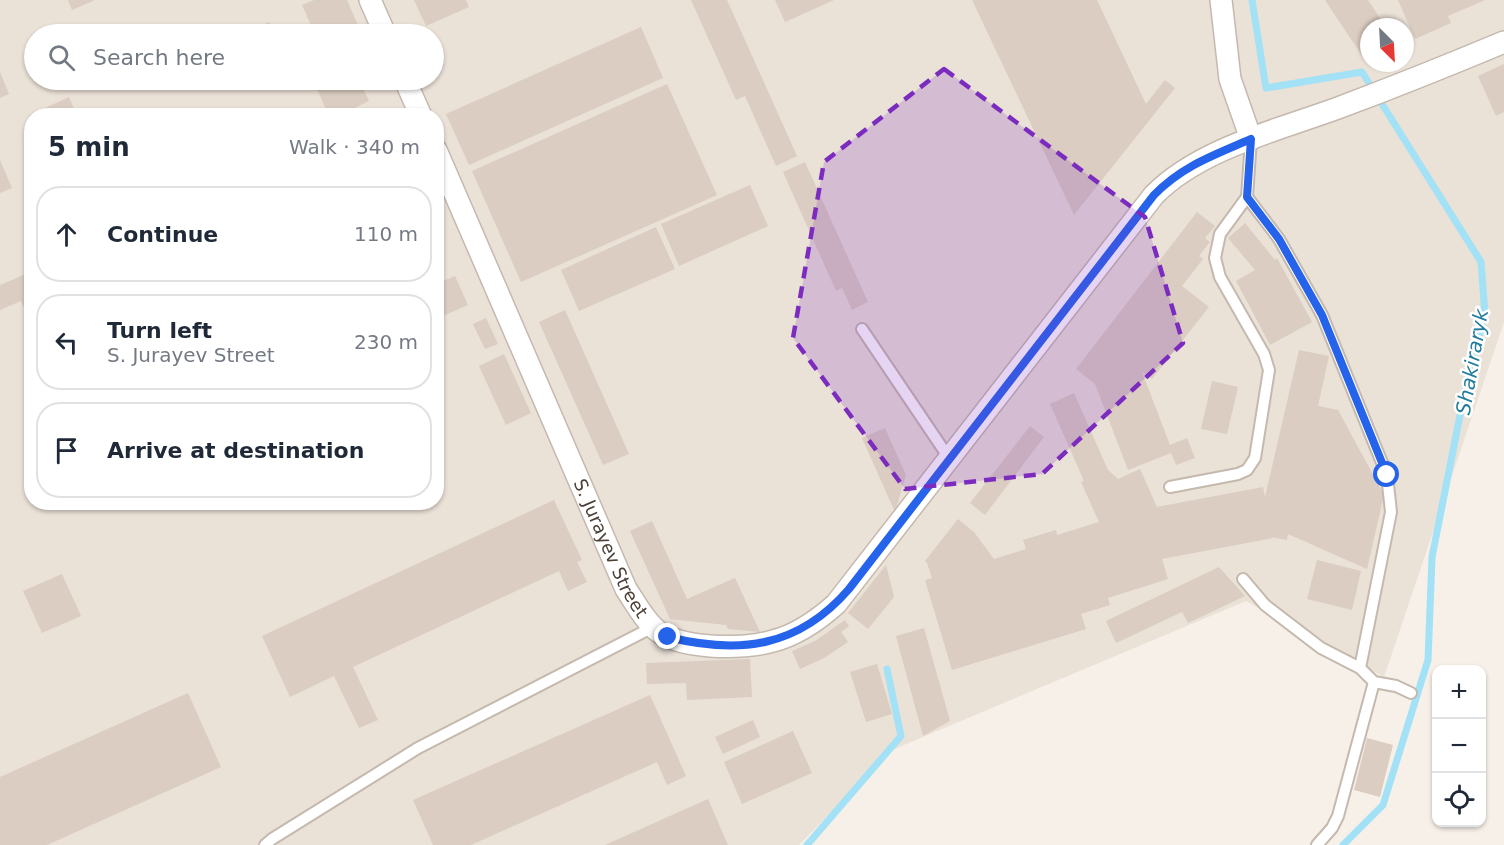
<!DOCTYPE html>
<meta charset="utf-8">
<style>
:root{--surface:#fff;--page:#f6f6f7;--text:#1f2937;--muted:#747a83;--line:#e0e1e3}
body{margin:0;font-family:"DejaVu Sans",sans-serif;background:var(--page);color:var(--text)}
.controls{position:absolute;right:18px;bottom:18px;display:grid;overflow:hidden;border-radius:12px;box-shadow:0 2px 4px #0004}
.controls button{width:54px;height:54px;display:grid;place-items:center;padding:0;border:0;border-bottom:2px solid var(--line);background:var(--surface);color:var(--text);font:30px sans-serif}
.compass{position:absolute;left:1360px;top:18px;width:54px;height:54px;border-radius:50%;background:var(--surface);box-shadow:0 2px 4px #0004;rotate:156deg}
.stop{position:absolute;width:18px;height:18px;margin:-14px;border:4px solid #2563eb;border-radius:50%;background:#fff}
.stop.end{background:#2563eb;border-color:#fff;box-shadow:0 2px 6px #0008}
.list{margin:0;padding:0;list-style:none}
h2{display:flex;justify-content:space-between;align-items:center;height:78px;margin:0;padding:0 24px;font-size:26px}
h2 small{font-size:20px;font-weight:400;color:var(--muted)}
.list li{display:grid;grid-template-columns:39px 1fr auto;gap:18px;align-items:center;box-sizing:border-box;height:96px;margin:0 12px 12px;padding:0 12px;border:2px solid var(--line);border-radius:24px}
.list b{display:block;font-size:22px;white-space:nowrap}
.list p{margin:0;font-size:20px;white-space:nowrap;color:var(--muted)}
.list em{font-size:20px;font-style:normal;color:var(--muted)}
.icon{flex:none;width:33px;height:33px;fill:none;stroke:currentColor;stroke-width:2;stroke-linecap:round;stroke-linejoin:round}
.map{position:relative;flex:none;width:1504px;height:845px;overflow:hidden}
.search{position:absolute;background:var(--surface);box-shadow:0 2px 4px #0004;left:24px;top:24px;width:420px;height:66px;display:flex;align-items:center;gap:15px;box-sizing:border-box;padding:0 21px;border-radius:33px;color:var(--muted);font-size:22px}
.panel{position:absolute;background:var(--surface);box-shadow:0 2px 4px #0004;left:24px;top:108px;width:420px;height:402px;border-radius:24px}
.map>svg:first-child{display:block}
.residential{fill:#eae1d7;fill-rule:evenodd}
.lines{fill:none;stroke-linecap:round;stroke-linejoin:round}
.stream{stroke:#a2e1f6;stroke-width:7}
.building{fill:#dbcdc1}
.service-casing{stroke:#c5b9ae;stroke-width:14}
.minor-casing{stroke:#c5b9ae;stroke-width:24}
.service{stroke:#fff;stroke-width:10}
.minor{stroke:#fff;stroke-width:21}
.route{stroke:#2563eb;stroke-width:8}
.marked{fill:#7b2cbf;fill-opacity:0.2;stroke:#7b2cbf;stroke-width:4.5;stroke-dasharray:12 8;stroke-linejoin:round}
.labels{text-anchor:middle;stroke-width:5;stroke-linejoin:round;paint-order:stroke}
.street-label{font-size:18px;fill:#4a4037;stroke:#fff}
.water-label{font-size:20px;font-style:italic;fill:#227c9d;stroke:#fff}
</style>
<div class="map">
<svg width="1504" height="845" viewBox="0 0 1504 845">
<rect width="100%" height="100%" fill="#f6f0e9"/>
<path class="residential" d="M0,0h1504v322l-120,355 -138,-76 -354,149 -93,95h-799zM1369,27h36v36h-36zM34,34h400v46h-400zM32,116h404v386h-404z"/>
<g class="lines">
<path class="stream" d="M1252,0l14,88 96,-16 119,190 4,53 -18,65 -35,177 -4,103 -45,145 -40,40
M807,845l94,-109 -14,-67"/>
</g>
<path class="building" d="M68,0h27l-23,10z
M314,0h33l13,30 -11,4h-34l-13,-29z
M414,0h52l3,7 -43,19z
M691,0h36l70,156 -21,10 -31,-70 -9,4z
M775,0h59l-49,22z
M972,0h125l49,104 19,-24 10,8 -101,127z
M1325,0h43l18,27h-17v34l-2,2z
M1398,0h87l-37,16 3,7 -36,16z
M269,22l5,12h-34z
M641,27l22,51 -194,87 -23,-51z
M1504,64v48l-8,4 -18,-40z
M0,72l9,22 -9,4z
M313,80h46l10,21 -31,15h-9z
M667,84l50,111 -196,87 -49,-111z
M69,97l8,19h-49z
M0,160l12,28 -12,5z
M805,162l63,140 -16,8 -10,-22 -6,3 -53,-119z
M750,185l18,41 -89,40 -18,-42z
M1197,212l18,14 -10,12 5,4 -11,14 4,3 -21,27 27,21 -57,72 -10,-7 28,73 17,-7 8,20 -19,7 -5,-12 -43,17 -33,-86 -19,-15z
M1245,223l30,37 2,-2 35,64 -42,23 -34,-64 19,-11 -27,-32z
M656,227l19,42 -96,42 -18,-41z
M26,274l6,12v39l-11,-24 -21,9v-25z
M455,276l13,29 -32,14v-35z
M565,310l64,144 -26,11 -64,-143z
M486,318l12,26 -13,5 -12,-25z
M1299,350l30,6 -11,50 20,4 46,85 -17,74 -79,-35 -1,6 -15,-3 1,1 -111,21 6,20 -60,19 2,7 -29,9 5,15 -134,41 -27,-90 7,-2 -5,-15 -2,-2 33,-42 16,13 20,27 32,-10 -3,-9 33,-10 1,5 42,-13 -18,-40 3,-1 -34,-77 24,-11 34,77 10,9 22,-10 17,38 106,-20 2,10z
M504,354l27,59 -25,12 -27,-59z
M1212,381l26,6 -11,47 -26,-5z
M1030,426l14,11 -59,78 -15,-12z
M885,428l21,47 -11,37 -33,-74z
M554,500l28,60 -5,2 10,20 -19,9 -9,-20 -206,96 25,53 -19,8 -25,-52 -44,21 -28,-61z
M652,521l35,78 48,-21 25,54 -32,-3 -2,-4 -56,-6 -40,-88z
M1317,560l44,11 -9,39 -45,-11z
M886,565l8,32 -26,32 -20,-16z
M1219,567l26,29 -57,27 -6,-11 -66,31 -10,-22z
M62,574l19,42 -39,17 -19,-42z
M845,620l4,6 -8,6 7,10 -24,16 -24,11 -8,-18 23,-10z
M924,628l26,93 -27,15 -27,-100z
M750,659l2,38 -65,3 -1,-17 -39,1 -1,-21z
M877,664l15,50 -26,8 -16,-50z
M188,693l33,74 -174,78h-47v-68z
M650,695l36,81 -19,9 -10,-23 -186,83h-38l-20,-45z
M753,720l7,17 -37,17 -8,-17z
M793,731l19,42 -70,31 -18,-42z
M1367,738l26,7 -13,52 -26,-7z
M708,799l20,46h-123z"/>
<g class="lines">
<g class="service-casing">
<path id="service" d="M1247,197l32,42 43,76 65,160 4,37 -31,156 14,14 -36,134 -6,12 -15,17
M862,329l87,129
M1170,487l68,-13 9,-4 8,-12 14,-88 -5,-16 -44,-77 -5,-19 5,-24 27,-37 4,-58
M1243,579l22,26 56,43 39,20
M1374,682l22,4 15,7
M265,845l7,-6 146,-91 235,-121"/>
</g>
<g class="minor-casing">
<g id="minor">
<path d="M370,0l15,34"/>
<path d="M1221,0l9,79 21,60"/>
<path d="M405,80l16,36"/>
<path id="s1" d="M436,150l190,439c8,12 16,27 27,38 22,23 91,23 120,14 24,-6 45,-21 63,-37l318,-409c45,-46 124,-65 184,-87 56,-21 111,-43 166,-66"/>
</g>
</g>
<use href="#service" class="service"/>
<use href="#minor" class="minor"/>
</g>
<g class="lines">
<path class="route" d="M668,637c72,18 131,10 181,-48l305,-394c28,-29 60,-40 97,-56l-4,58 32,42 43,76 65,160"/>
</g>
<path class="marked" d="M944,69l201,148 38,126 -141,131 -137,15 -112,-151 31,-176z"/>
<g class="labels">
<g class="street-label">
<text dy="6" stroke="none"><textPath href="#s1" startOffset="435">S. Jurayev Street</textPath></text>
</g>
<g class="water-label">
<text transform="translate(1472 362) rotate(-80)" y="7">Shakiraryk</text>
</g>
</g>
</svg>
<div class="controls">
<button>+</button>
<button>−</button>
<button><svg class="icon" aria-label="locate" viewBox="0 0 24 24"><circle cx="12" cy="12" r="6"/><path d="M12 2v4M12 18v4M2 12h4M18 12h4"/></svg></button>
</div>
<svg class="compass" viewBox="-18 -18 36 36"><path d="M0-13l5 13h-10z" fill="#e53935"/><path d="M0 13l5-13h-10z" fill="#747a83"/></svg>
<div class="stop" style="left:1387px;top:475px"></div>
<div class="stop end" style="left:668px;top:637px"></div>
<div class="search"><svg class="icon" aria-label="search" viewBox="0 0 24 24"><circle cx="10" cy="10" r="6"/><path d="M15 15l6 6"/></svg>Search here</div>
<section class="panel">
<h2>5 min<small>Walk · 340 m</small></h2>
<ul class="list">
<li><svg class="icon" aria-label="ahead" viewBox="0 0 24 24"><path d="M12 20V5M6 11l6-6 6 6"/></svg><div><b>Continue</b></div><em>110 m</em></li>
<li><svg class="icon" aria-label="left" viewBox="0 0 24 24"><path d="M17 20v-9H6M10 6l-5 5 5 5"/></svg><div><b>Turn left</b><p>S. Jurayev Street</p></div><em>230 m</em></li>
<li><svg class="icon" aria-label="arrive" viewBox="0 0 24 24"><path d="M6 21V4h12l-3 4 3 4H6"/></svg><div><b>Arrive at destination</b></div></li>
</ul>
</section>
</div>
